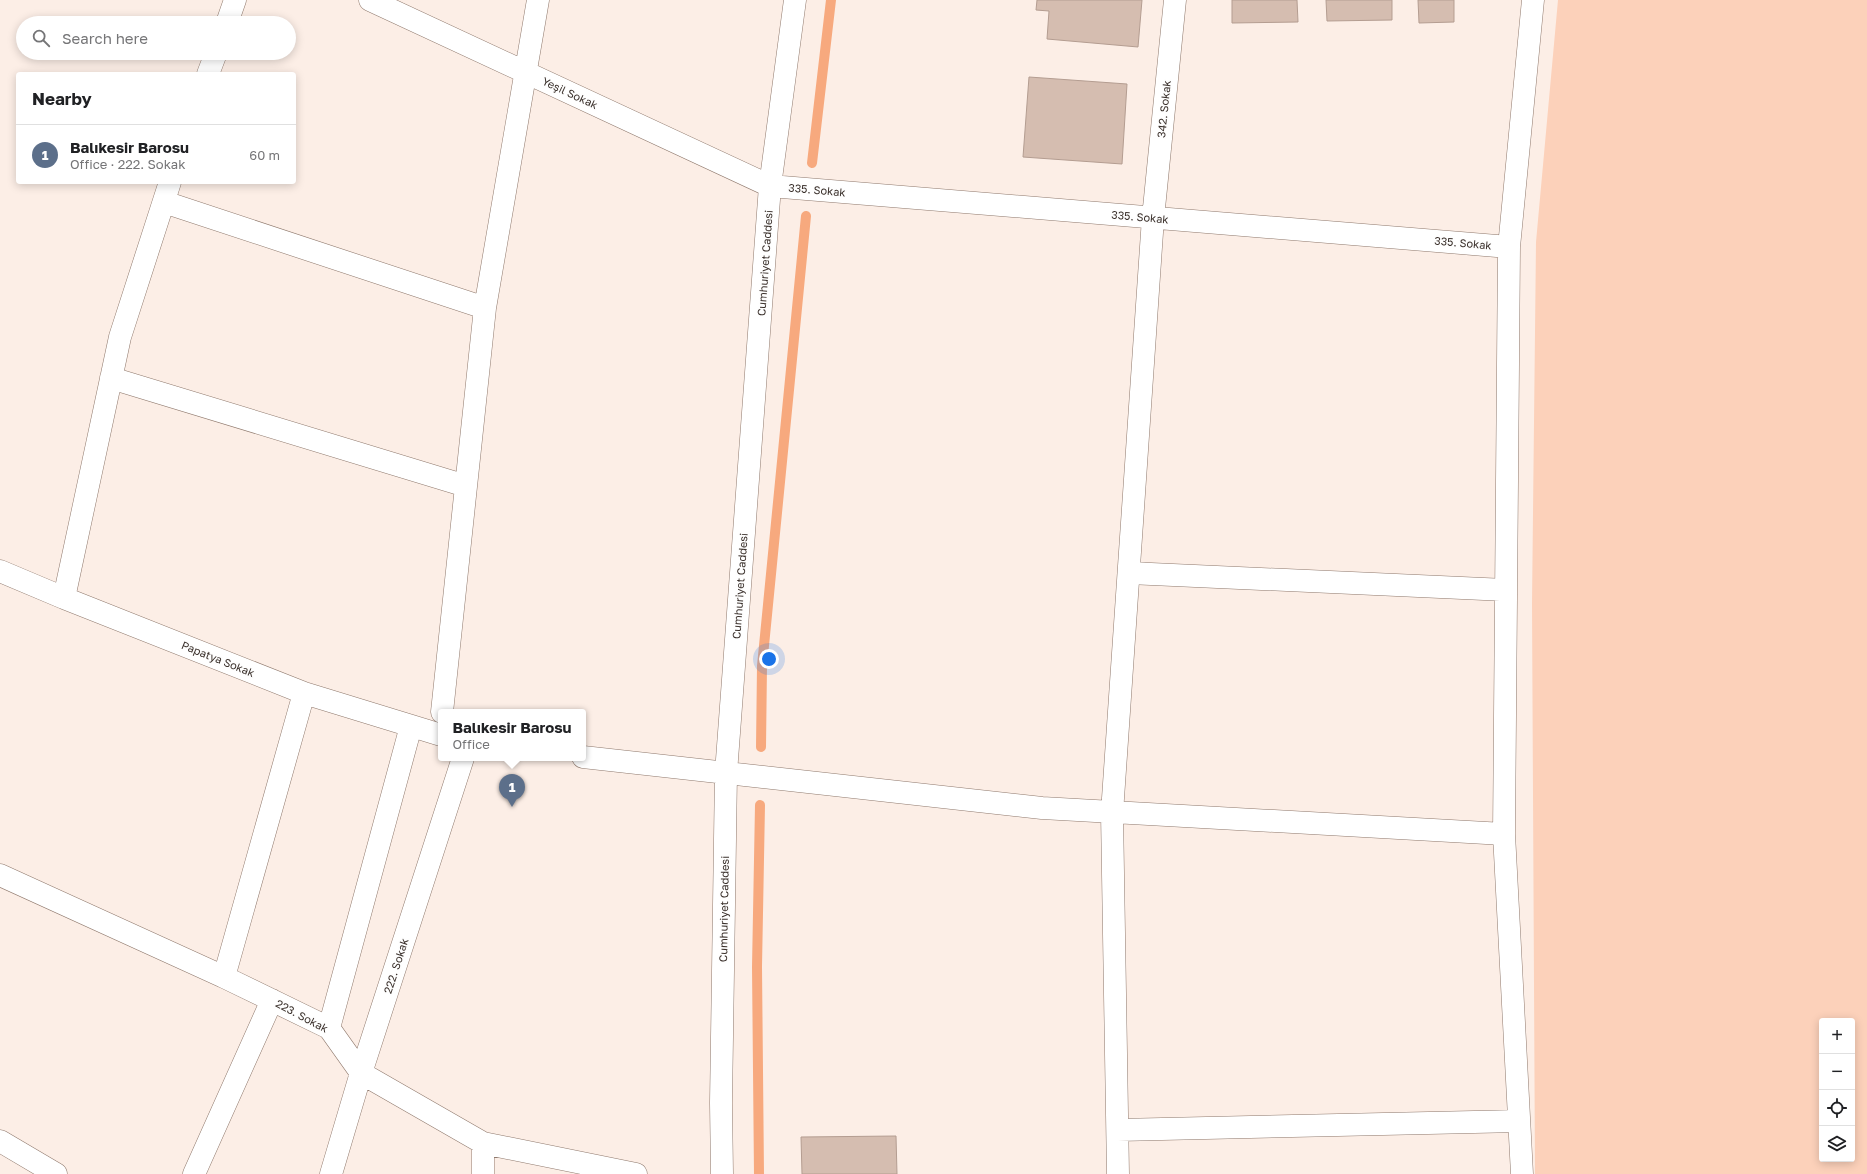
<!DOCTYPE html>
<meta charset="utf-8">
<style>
:root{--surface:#fff;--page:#f6f6f6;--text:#202124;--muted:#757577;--line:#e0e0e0;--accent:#366f88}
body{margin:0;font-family:"Golos Text",sans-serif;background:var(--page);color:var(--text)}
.controls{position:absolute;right:12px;bottom:12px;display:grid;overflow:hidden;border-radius:4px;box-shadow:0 2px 10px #0003}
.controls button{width:36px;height:36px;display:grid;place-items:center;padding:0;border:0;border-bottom:1px solid var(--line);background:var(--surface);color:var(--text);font:20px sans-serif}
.you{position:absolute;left:769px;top:659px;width:14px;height:14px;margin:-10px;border:3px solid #fff;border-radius:50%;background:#1a73e8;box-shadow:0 0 0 6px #1a73e833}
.badge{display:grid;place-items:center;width:26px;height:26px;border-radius:50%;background:var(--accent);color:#fff;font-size:13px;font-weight:700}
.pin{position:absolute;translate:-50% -33px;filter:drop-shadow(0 1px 2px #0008)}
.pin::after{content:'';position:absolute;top:21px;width:14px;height:12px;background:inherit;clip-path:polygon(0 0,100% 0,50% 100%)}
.popup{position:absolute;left:438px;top:709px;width:148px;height:52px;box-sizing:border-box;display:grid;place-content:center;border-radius:4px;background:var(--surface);filter:drop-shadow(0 1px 3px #0005);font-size:13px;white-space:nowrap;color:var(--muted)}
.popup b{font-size:15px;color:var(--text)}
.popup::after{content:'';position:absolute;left:50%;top:100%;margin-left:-8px;border:8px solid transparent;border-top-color:var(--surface)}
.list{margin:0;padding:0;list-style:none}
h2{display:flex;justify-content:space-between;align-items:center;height:52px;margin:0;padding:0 16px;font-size:17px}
h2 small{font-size:13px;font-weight:400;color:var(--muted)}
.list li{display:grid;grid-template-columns:26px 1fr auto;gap:12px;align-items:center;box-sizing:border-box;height:60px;padding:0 16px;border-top:1px solid var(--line)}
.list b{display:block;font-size:15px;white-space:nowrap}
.list p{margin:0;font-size:13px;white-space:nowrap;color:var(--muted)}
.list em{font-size:13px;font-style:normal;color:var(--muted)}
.icon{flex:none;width:22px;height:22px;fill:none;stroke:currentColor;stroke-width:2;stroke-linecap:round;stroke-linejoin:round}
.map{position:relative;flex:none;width:1867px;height:1174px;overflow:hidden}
.search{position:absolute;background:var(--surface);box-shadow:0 2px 10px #0003;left:16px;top:16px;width:280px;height:44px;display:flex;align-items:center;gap:10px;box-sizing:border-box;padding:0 14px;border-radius:22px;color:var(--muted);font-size:15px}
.panel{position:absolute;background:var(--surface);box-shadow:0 2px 10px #0003;left:16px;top:72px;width:280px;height:112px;border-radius:4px}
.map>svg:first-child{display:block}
.green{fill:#fcd1ba;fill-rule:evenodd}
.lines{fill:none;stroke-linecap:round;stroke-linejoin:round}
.stream{stroke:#f7a97e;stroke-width:10}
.building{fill:#d5bdb0;stroke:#b49d91}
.minor-casing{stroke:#8f796d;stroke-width:23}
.minor{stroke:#fff;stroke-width:22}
.labels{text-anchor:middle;stroke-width:3.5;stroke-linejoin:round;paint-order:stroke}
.street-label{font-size:11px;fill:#3a302b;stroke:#fefefe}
</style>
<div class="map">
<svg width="1867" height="1174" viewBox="0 0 1867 1174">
<rect width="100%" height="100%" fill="#fceee6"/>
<path class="green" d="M1558,0h309v1174h-332l-3,-570 4,-362zM1822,1021h30v138h-30z"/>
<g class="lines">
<path class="stream" d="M812,163l19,-163
M761,747l1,-81 44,-450
M759,1174l-2,-207 3,-162"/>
</g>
<path class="building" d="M1037,0h105l-4,47 -91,-8 2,-28 -13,-1z
M1232,0h65l1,22 -66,1z
M1326,0h66v20l-65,1z
M1418,0h36v22l-35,1z
M1029,77l98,7 -5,80 -99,-7z
M896,1136l1,38h-95l-1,-37z"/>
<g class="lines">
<g class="minor-casing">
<path id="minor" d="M370,0l400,186 739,61
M227,23l8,-23
M208,74l8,-21
M164,202l321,106
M111,378l355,108
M0,571l64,27 240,95 137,42
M1129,573l377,17
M64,598l56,-261 50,-155
M442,712l43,-404 53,-308
M583,757l459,51 462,26 18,340
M1504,834l5,-587 24,-247
M0,875l224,102 105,51 32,45 122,70 153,31
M224,977l80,-284
M329,1028l82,-302
M1118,1130l401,-9
M0,1141l56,33
M194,1174l78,-174
M331,1174l30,-101 102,-315
M483,1174v-31
M722,1174l-1,-71 5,-330 44,-587 25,-186
M1118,1174l-6,-361 41,-595 22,-218"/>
</g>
<use href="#minor" class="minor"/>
</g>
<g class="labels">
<g class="street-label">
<text transform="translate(570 93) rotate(25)" y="4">Yeşil Sokak</text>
<text transform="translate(1164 109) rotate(-84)" y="4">342. Sokak</text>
<text transform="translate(817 190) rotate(5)" y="4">335. Sokak</text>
<text transform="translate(1140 217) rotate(5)" y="4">335. Sokak</text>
<text transform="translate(1463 243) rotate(5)" y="4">335. Sokak</text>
<text transform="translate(765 263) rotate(-86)" y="4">Cumhuriyet Caddesi</text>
<text transform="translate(740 586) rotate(-86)" y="4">Cumhuriyet Caddesi</text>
<text transform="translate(218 659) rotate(22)" y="4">Papatya Sokak</text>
<text transform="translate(724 909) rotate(-89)" y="4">Cumhuriyet Caddesi</text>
<text transform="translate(396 966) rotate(-72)" y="4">222. Sokak</text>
<text transform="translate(302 1016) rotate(28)" y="4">223. Sokak</text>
</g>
</g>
</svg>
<div class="controls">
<button>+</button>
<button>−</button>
<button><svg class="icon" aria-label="locate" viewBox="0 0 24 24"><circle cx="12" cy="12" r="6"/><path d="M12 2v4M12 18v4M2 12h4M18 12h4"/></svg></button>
<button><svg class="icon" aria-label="layers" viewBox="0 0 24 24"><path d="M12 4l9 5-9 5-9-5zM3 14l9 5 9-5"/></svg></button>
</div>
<div class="you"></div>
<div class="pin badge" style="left:512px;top:807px;background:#5c6f8a">1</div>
<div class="popup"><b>Balıkesir Barosu</b>Office</div>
<div class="search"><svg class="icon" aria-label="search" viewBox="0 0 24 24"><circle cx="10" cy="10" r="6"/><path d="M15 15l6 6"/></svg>Search here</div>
<section class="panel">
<h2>Nearby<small></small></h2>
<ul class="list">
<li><span class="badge" style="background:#5c6f8a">1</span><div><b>Balıkesir Barosu</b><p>Office · 222. Sokak</p></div><em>60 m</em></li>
</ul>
</section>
</div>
